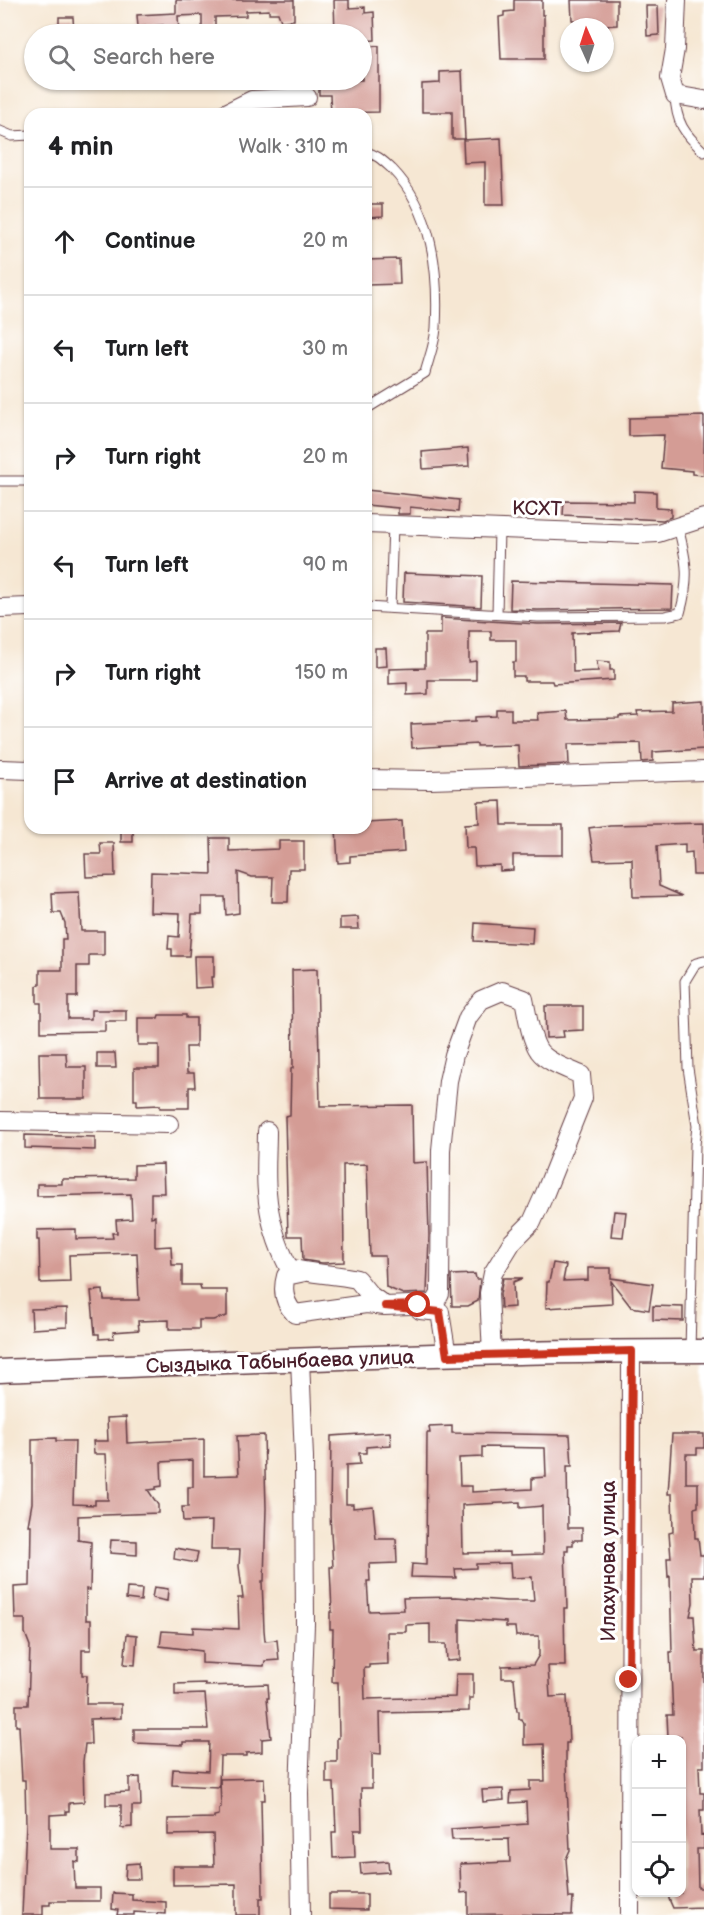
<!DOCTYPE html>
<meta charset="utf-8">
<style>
:root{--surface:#fff;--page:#f6f6f6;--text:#202124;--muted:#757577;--line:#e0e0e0}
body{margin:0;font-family:"Balsamiq Sans",sans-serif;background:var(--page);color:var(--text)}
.controls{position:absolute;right:18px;bottom:18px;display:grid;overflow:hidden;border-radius:12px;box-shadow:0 2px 4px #0004}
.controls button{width:54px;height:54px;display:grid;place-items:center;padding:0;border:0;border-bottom:2px solid var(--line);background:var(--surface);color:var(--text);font:30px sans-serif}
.compass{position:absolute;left:560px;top:18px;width:54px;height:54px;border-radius:50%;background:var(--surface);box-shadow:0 2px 4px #0004;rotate:357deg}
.stop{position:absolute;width:18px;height:18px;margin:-14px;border:4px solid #c8321e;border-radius:50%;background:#fff}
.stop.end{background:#c8321e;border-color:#fff;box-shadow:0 2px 6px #0008}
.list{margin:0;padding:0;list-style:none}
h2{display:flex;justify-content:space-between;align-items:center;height:78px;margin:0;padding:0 24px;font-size:26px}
h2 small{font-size:20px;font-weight:400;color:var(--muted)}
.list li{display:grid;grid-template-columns:39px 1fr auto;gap:18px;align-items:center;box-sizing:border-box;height:108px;padding:0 24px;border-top:2px solid var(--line)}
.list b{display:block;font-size:22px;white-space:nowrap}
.list em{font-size:20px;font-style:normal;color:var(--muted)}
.icon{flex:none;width:33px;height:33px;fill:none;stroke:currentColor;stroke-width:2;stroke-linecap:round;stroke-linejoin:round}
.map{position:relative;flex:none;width:704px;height:1915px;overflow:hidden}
.search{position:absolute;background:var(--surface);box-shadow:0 2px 4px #0004;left:24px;top:24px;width:348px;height:66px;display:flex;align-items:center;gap:15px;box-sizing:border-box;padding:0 21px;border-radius:33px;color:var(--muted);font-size:22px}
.panel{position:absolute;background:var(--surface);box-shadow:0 2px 4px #0004;left:24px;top:108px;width:348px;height:726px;border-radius:18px}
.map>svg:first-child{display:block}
.building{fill:#d49c95;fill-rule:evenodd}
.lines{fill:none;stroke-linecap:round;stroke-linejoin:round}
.service-casing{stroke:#643d44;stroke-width:11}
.minor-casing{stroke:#643d44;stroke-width:20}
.tertiary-casing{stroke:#643d44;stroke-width:25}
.service{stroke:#fff;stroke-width:9}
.minor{stroke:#fff;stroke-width:18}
.tertiary{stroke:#fff;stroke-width:22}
.route{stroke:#c8321e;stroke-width:8}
.labels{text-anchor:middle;stroke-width:6;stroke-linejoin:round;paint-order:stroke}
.street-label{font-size:20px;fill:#4a1f2b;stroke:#fff}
</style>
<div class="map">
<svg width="704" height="1915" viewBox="0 0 704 1915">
<rect width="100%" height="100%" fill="#fff"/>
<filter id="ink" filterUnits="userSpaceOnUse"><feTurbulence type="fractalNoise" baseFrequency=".0167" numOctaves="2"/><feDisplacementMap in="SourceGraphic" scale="12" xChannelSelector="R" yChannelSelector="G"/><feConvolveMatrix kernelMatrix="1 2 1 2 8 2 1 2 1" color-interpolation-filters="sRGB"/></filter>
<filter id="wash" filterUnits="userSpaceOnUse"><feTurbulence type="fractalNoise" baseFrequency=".008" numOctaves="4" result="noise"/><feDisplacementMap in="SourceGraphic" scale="24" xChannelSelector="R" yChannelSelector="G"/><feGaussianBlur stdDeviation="1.35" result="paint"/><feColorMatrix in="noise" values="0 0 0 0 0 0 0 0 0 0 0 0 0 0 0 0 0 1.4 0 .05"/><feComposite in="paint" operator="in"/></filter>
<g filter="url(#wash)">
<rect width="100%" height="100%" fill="#f6e7d3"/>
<g id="blocks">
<path class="building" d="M176,0h118v20l-13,1 -3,-8h-9v-3l-23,1v5l-31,1v17h-13v-19l-24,1 1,18h-15l-1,-9 -25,2 -1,-12 39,-2z
M334,0h15v8l16,-1v6l9,-1 1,28 -13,1v-7h-27z
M514,0h28v15h2v44h-43l-2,-42 5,-1v-4l10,-1z
M571,0h46v25l-43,2v-7h-2z
M646,6h12l1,29 -12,1z
M59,17h14l1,17h-15z
M379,46v66l-48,1 -1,-18h-11v-15h43v-15l5,-1 -1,-17z
M462,71l3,68h-13v-27h-30v-28l18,-1v-11z
M501,138l3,67h-19v-43l-21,1 -1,-23z
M366,204h17v12l-17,1z
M399,259l1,25 -34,1v-25z
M704,416v59l-12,-1v-3l-31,-3 3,-33 -35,1v-18z
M468,448l1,18 -46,3 -1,-17z
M366,490l93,10 -1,12 -48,-5v7h-12v-6l-32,-3z
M634,491l22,1v16l15,1v8l-8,3 -100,-5 1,-14 70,1z
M404,573l78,3 -1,31 -78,-5z
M511,581l162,4 -1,23 -134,2 -28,-1z
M441,618l97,6 83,-1 -2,8 -47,2 1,39 25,-1 -1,-10 13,1v8h4v10l-61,4 -1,-3h-28v-5h-11v-14h3v-22h-25v-9h-22v31l7,-1v19h-48v14l-21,1v-12l-18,1v-15l36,-1v-34h16z
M375,648h11l1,18 -12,1z
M704,701v48l-51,3v9l-11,1 -1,-19 -73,1 1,20 -50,2 -1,-21 -41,1v-2l-65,4 -1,-24 65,-3v-4l21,-1v-7h14v11h27l-1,-7 29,-2 1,9 52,-1v-2l19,-1 -1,-4 35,-1v-8z
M501,801l1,24h61v30h-50v15l-13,1v-6l-25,1 -1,-18h-8l-1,-24 14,-1 -1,-21z
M402,821l2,31 -54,4v6l-12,1 -2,-35h30v-5z
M704,823v52h-11l-1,-23 -7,1v-9l-28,2 2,40 23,10 -49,1 -1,-38 -38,1 -5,-32 21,-3z
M121,828h12v14h-12z
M211,838h18v13l50,-2v-8h25v28h-15l-1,33h-16l1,-25h-21l-14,-5 1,41 -13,2 -1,-18h-23v17h-10l-3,42h-17v-7h-4l1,-13 10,1 1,-24 -30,-1 1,-40 61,2z
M100,843h14l1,33 -29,1 -1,-23h16z
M79,892l2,39h23v24h-15v11h-12v31h-9v22h23v-9h35v11h-21v10l-64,1v-29h-4v-17l3,-2v-14h22v-31h4l-1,-16 -4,-10h-8l-1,-20z
M358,917l1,12h-19v-11z
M475,923l58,4 -1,17 -58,-3z
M194,956h20v21h-3l1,10 -17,1z
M317,969l3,137 92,-1 1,58 14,-1 2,74 -2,57 -24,1 -17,-7 -1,-31h-15l-3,-92 -24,1 1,97 -22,1 -19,-3 -1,-24h-14l-3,-120 5,-1 1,-46 2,-1 -1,-98z
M545,1006h38v24l-20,1 1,6 -18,1z
M159,1015h27v3h10v29h-10l1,26h7l1,14h-6v21h-29v-3l-23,1v-6h-3v-32h25v-23h-21v-27h20z
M39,1053h27l1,14h19v32h-46z
M97,1053h18l1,15h-19z
M25,1135l70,2v13l-70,-2z
M163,1164l1,29h-13v24l4,-1v31l16,-1 1,19h10v20h18l1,5h26v26l-14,4h-14v9h-30v-9l-31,1 1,9 -26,2 1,6 -15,1v-5h-4l-4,-43 12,-1 1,10h35l-2,-47 -68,2 1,27 -30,1 -1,-43h-2v-10l39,-1v10l37,-1 -1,-5h5l-1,-13 16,-1 -1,-25 -94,2v-12h25v-5l72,-1v-13z
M614,1211l12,1 -3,25 -12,-1z
M553,1263l13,2 -3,16 25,-1v-12h23v10l42,6 -4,26 -18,-3 -20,-26 1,23 -66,4 1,-26h2z
M475,1274l1,5h4l-2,22 -10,5h-16l-1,-31z
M503,1278h20l-10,4 1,25 -13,1 -1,-14z
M653,1306l30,1v14l-30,-1z
M67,1308v19l-35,2 -1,-20z
M126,1417l1,26 77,-4v37l35,-1 -2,-39 27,-1 2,73 -2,73h-2l2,49 1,11 12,-1 2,20 -14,1 -1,5 -62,-3v-12l-42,-5 2,-15 31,2v-6l46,2 -1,-31h5l-4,-32 1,-16h-29l1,-29 -29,1 -1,-15h6v-20h5v-27l-32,2 1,24 -6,1v2l-8,1 10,15v8l-80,3v24l13,2 -1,48 -4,-1v31h5v30h-9v25h5l-1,29h35v14l-31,1 1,25h-6l-2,18 1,40 -15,1v8h-3v3l-16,1v34h29v13l-5,-1 1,27h25v13h-50v4h-7v10h-21l4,-91 -1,-44h-3l-3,-54h-3v-21h12l2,-59 -5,-13v-14h-10l-1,-32 16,-1 1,-61h-3l4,-22v-64l24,-1v3h19l-2,63 22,1v-5h13l-1,-29 -1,-17h-12l-1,-13h15l-1,-23z
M452,1426v7l118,2 2,31h-5l1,62h14v12h-9v5h-5v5h-3l2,58h-3l1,58h-17l2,31 17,-1 2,47h-3v22l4,85 -4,9 3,39h4l-1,17 -104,-1v-22l-7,1 -1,-29 50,-2 -1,-23 -57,1 -1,-11 76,-5 -1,-22 -16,1 1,-12 19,-1v-9h15l-1,-37 -20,1v-21l-2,-5h-3v-8h-2l-3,-33h-12v-12l31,-1 6,-10v-19h-23l-1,-9h-9v-5l-46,-3v41l-13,1 -1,-17h-16v-20l-24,1v7h-19l1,32 -19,1v3h-5l1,31 90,-2 1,-23h17v24h-4v13l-89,2 1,41 -9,-1v35h-11l1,42h-8l1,27 -22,1 -1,-26h4l-2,-49h-8v-21h11v-24h2l-1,-56h-6l1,-53h-3v-17h2l-2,-45h3l-3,-52 1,-79 59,-4 1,13 -25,2v6h-7l1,11 -14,1v39h7v4l20,-2 3,33h20l1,24 -28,1 1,17h-3l2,30 35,-1 -1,-12 53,-1 50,4h28l-2,-24 -21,1 -1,-15 -34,1v4l-21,1 1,9 -45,-1 1,-13 14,1 1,-132h3l-1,-6zM482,1447l63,1 1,29 -14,1v11l-60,3v-6h-12l-1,-28 23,-1zM520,1502v6l22,-2 1,48 -33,1v-3l-47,1 -1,-48z
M672,1434h32v14h-7v6h-11v29h12v24l-4,1 1,30h3l2,17h4v21h-12l1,27 -3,13h4l2,35h8v116h-5l1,26h4v17h-4l1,25 3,-1v15h-7l1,39h6v19l-31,1 -4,-9v-6h12v-157l-13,1 -1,-22h6l-3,-63h2l-2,-76 -2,1 -1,-19h4l-2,-25 4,-1 -1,-38h-4z
M111,1540l26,1v14l-27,-2z
M175,1548l23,4 -2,11 -22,-4z
M154,1587l14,2 -1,12 -15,-3z
M127,1588l15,1 -1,12 -15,-2z
M127,1634l10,1 -2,30 -11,-1z
M205,1683v3l63,-2 1,14h-2l4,40 -9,1v13l-16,1v3h-26l-1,31 -47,-2 1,-16 35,2 1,-29h-26v3l-47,-2 -2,-2v-12h74l-3,-35 -30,1v-11z
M140,1777l1,29h-9v21l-11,1v-23h-15v-12l23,-1v-14z
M264,1778l1,22h-4l2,98h-3v17h-24v-31l-63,1v-19h41l-1,-32 -45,1v-16l46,-1v-2l5,-1v-6l2,-1 -1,-29z
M503,1789l1,11 -21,2 -1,-12z
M388,1861l1,11 -28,2 -1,-11z
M139,1863l1,16h-15l1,-15z
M113,1893l19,1v6l34,2v12l-32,-2v3h-17l1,-5 -6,-1z
M329,1894h38v16l-38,-1z"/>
</g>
</g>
<g filter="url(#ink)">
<use href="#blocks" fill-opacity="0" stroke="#643d44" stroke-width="1.5"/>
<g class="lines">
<g class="service-casing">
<path id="service" d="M675,95c1,28 9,38 29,57
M0,131l12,5 18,-1
M366,152c12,3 17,9 26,17 41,42 47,103 44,159 -1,15 -7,30 -11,45l-59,36
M0,481h30
M366,607l172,10 127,-1 15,-3c10,-35 7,-51 -2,-86
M390,608l3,-83
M497,614l2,-84
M690,1351l5,-206 2,-19 -9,-58 -3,-87 11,-18 8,-2"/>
</g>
<g class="minor-casing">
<path id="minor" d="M677,0l-2,49 -5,29 5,17 29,5
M224,114l28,-14 55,-3
M366,524l272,10 20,-1 46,-15
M0,608l30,-1
M0,769l30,1
M366,779l64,1 274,-9
M0,1121l169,3
M267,1131c0,20 -2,41 0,61 2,26 10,53 22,76 22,6 45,6 68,11l13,16 14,10
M305,1272l-19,4c-4,14 -2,27 9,38l71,-10 19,2 49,-2 6,-10 1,-144 7,-69 6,-26 14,-38 13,-17 21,-9 22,8c3,14 6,39 15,52 9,12 29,18 42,24l2,23 -38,95 -13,29 -20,20 -19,31 -4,20 3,62
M420,1310l20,2 7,44
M300,1359l4,99 1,166 -6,169 2,122
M630,1915l1,-564"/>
</g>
<g class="tertiary-casing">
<path id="tertiary" d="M0,1371c234,-9 469,-20 704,-20"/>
</g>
<use href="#service" class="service"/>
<use href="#minor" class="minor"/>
<use href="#tertiary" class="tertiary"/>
</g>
</g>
<g class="lines" filter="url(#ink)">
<path class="route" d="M418,1305l-33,1 55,6 7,44 185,-5 -3,329"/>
</g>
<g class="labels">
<g class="street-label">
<text transform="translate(537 508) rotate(1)" y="7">КСХТ</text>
<text transform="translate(280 1361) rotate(-2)" y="7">Сыздыка Табынбаева улица</text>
<text transform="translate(608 1561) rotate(-90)" y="7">Илахунова улица</text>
</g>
</g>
</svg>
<div class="controls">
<button>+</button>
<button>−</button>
<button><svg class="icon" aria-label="locate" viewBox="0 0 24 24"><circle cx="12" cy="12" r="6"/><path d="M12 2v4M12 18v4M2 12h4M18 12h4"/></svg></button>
</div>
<svg class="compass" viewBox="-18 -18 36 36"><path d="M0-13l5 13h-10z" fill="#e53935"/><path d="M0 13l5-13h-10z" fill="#757577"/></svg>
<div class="stop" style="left:418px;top:1305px"></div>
<div class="stop end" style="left:629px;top:1680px"></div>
<div class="search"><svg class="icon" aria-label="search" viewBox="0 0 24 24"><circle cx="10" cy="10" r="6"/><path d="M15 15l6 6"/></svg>Search here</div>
<section class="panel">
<h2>4 min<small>Walk · 310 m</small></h2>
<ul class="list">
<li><svg class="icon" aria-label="ahead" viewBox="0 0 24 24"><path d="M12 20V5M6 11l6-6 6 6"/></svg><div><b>Continue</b></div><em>20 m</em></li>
<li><svg class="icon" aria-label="left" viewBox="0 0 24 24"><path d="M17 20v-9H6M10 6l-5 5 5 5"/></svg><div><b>Turn left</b></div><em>30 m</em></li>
<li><svg class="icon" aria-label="right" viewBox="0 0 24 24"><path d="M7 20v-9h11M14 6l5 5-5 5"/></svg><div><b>Turn right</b></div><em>20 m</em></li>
<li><svg class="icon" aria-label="left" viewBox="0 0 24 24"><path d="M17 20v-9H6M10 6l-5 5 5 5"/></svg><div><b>Turn left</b></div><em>90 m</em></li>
<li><svg class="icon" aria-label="right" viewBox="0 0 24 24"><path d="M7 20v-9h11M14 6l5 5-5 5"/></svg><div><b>Turn right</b></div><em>150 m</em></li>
<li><svg class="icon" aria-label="arrive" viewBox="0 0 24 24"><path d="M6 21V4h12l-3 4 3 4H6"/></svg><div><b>Arrive at destination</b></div></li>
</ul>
</section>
</div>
